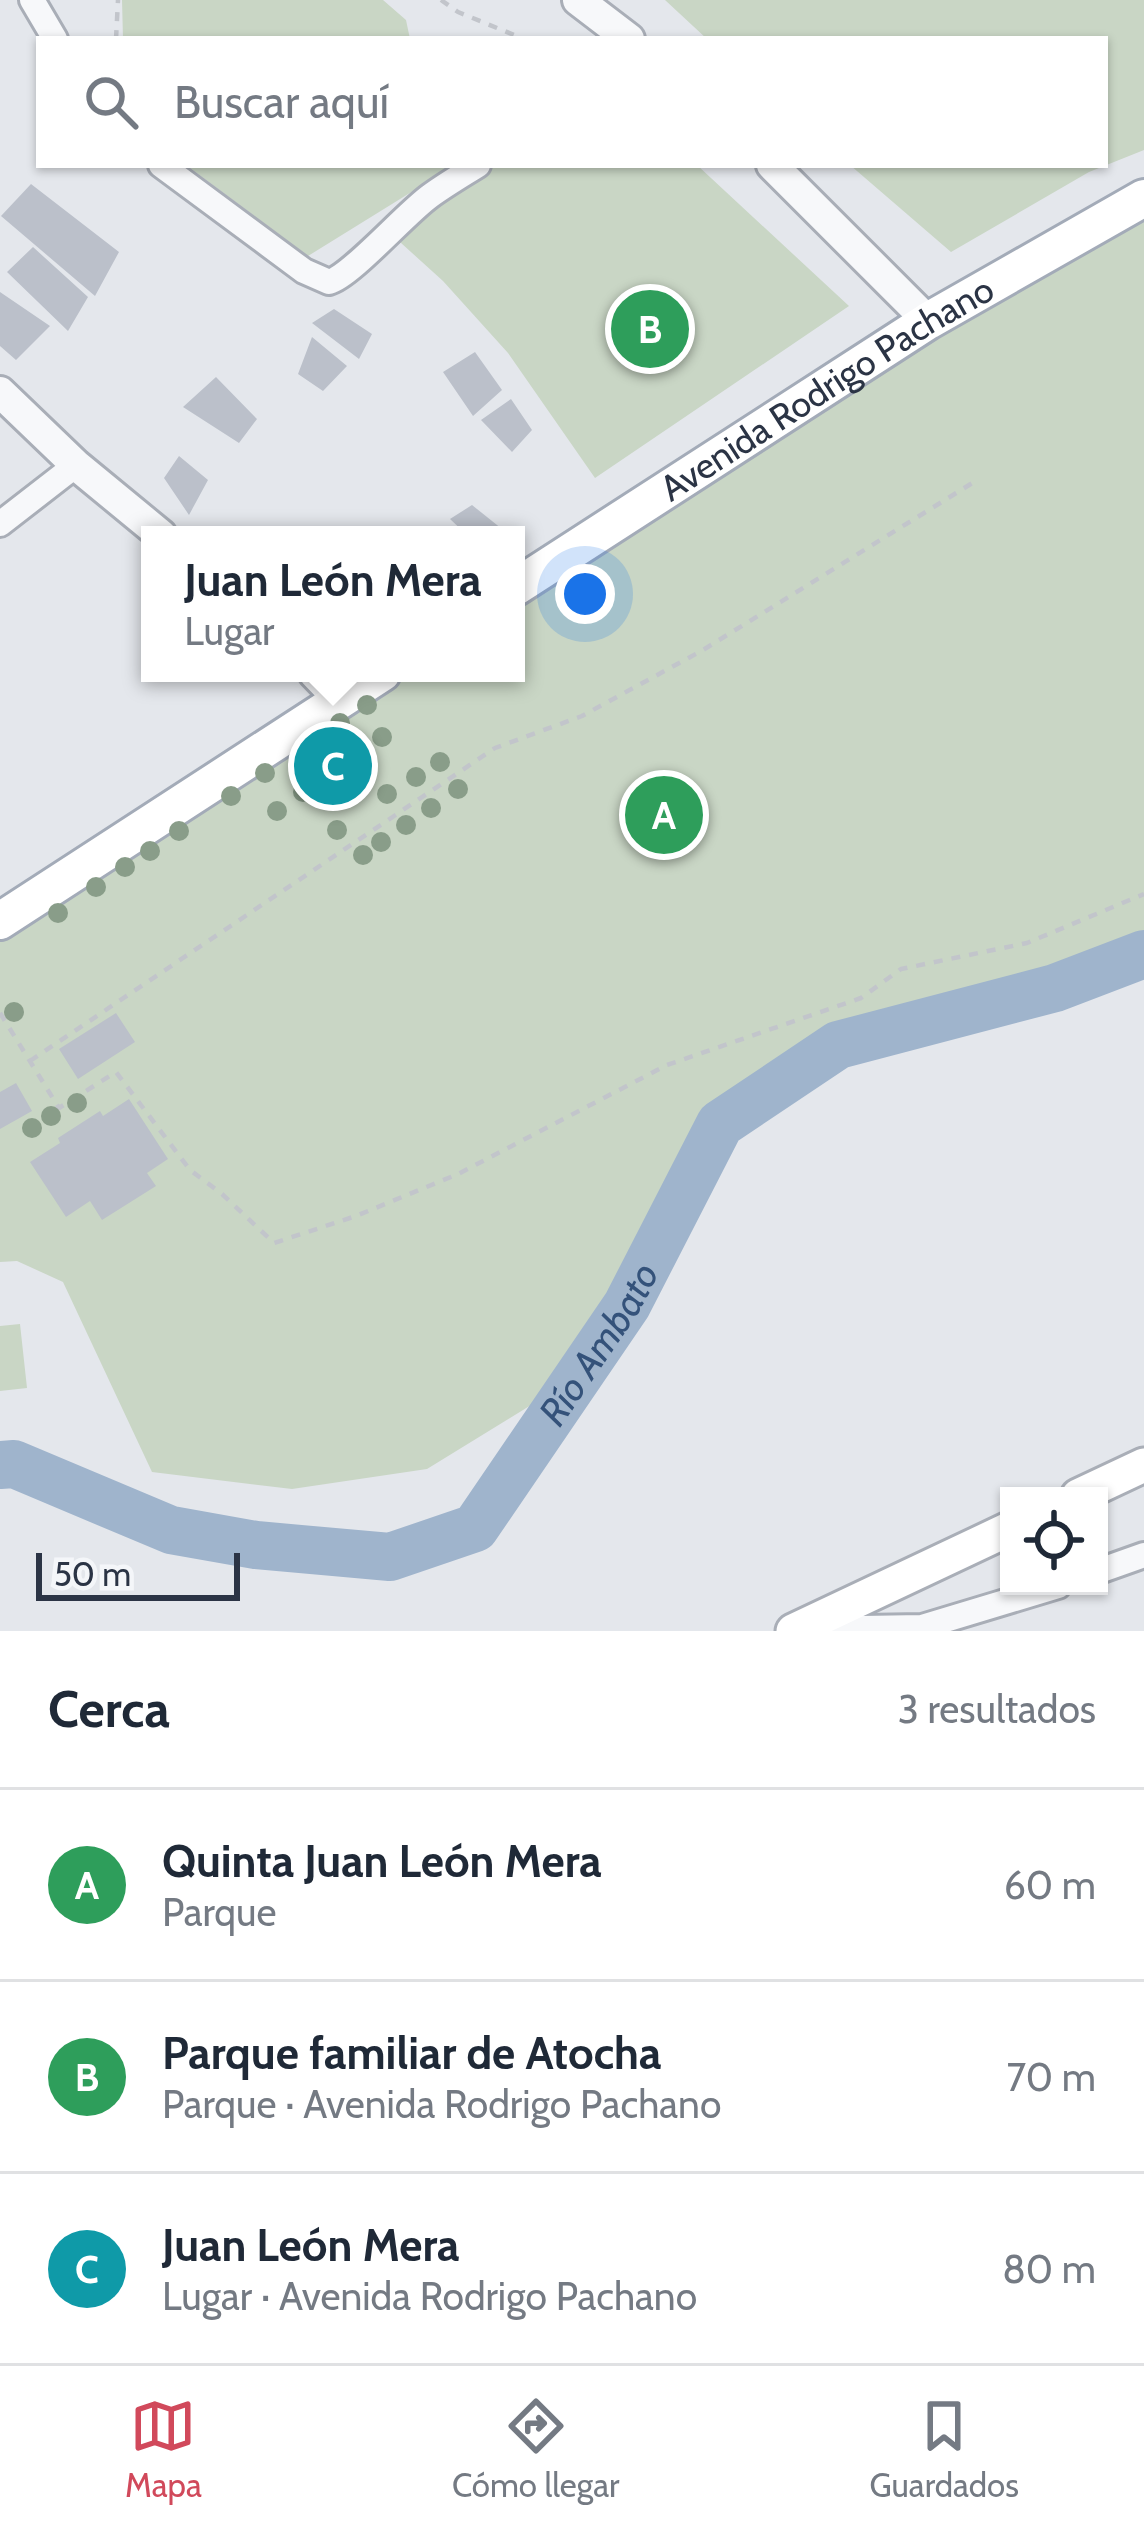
<!DOCTYPE html>
<html lang="es">
<meta charset="utf-8">
<style>
:root{--surface:#fff;--page:#f2f2f3;--text:#1f2937;--muted:#747a83;--line:#e0e1e3;--accent:#d1495b}
body{margin:0;font-family:Cabin,sans-serif;background:var(--page);color:var(--text)}
.controls{position:absolute;right:36px;bottom:36px;display:grid;overflow:hidden;border-radius:0px;box-shadow:0 3px 9px #0004}
.controls button{width:108px;height:108px;display:grid;place-items:center;padding:0;border:0;border-bottom:3px solid var(--line);background:var(--surface);color:var(--text);font:60px sans-serif}
.scale{position:absolute;left:36px;bottom:30px;width:204px;box-sizing:border-box;padding-left:12px;border:6px solid #2b3445;border-top:0;font-size:33px;line-height:42px;white-space:nowrap;color:#2b3445;-webkit-text-stroke:9px #f4f6f9;paint-order:stroke}
.you{position:absolute;left:585px;top:594px;width:42px;height:42px;margin:-30px;border:9px solid #fff;border-radius:50%;background:#1a73e8;box-shadow:0 0 0 18px #1a73e833}
.badge{display:grid;place-items:center;width:78px;height:78px;border-radius:50%;background:var(--accent);color:#fff;font-size:39px;font-weight:700}
.pin{position:absolute;translate:-50% -50%;border:6px solid #fff;box-shadow:0 3px 12px #0006}
.popup{position:absolute;left:141px;top:526px;width:384px;height:156px;box-sizing:border-box;display:grid;place-content:center;border-radius:0px;background:var(--surface);filter:drop-shadow(0 3px 9px #0005);font-size:39px;white-space:nowrap;color:var(--muted)}
.popup b{font-size:45px;color:var(--text)}
.popup::after{content:'';position:absolute;left:50%;top:100%;margin-left:-24px;border:24px solid transparent;border-top-color:var(--surface)}
.list{margin:0;padding:0;list-style:none}
h2{display:flex;justify-content:space-between;align-items:center;height:156px;margin:0;padding:0 48px;font-size:51px}
h2 small{font-size:39px;font-weight:400;color:var(--muted)}
.list li{display:grid;grid-template-columns:78px 1fr auto;gap:36px;align-items:center;box-sizing:border-box;height:192px;padding:0 48px;border-top:3px solid var(--line)}
.list b{display:block;font-size:45px;white-space:nowrap}
.list p{margin:0;font-size:39px;white-space:nowrap;color:var(--muted)}
.list em{font-size:39px;font-style:normal;color:var(--muted)}
.icon{flex:none;width:66px;height:66px;fill:none;stroke:currentColor;stroke-width:2;stroke-linecap:round;stroke-linejoin:round}
.map{position:relative;flex:none;width:1144px;height:1631px;overflow:hidden}
.search{position:absolute;background:var(--surface);box-shadow:0 3px 9px #0004;left:36px;right:36px;top:36px;height:132px;display:flex;align-items:center;gap:30px;box-sizing:border-box;padding:0 42px;border-radius:0px;color:var(--muted);font-size:45px}
.sheet{height:732px;background:var(--surface)}
nav{display:flex;justify-content:space-around;align-items:center;box-sizing:border-box;height:168px;border-top:3px solid var(--line);background:var(--surface);font-size:33px;color:var(--muted)}
nav a{display:grid;justify-items:center;gap:6px}
nav .on{color:var(--accent)}
.map>svg:first-child{display:block}
.green{fill:#c9d6c5}
.lines{fill:none;stroke-linecap:round;stroke-linejoin:round}
.river{stroke:#9fb4cc;stroke-width:48}
.building{fill:#bbc0ca}
.minor-casing{stroke:#a9aeb7;stroke-width:30}
.tertiary-casing{stroke:#a9aeb7;stroke-width:36}
.secondary-casing{stroke:#a9aeb7;stroke-width:39}
.primary-casing{stroke:#a3abb8;stroke-width:42}
.path{stroke:#c2c5cb;stroke-width:4.5;stroke-dasharray:9 9;stroke-linecap:butt}
.minor{stroke:#f7f8fa;stroke-width:24}
.tertiary{stroke:#f7f8fa;stroke-width:30}
.secondary{stroke:#fff;stroke-width:33}
.primary{stroke:#fff;stroke-width:36}
.tree{fill:#899d89}
.labels{text-anchor:middle;stroke-width:9;stroke-linejoin:round;paint-order:stroke}
.street-label{font-size:36px;fill:#2b3445;stroke:#f4f6f9}
.water-label{font-size:39px;font-style:italic;fill:#34527a;stroke:#f4f6f9}
</style>
<div class="map">
<svg width="1144" height="1631" viewBox="0 0 1144 1631">
<rect width="100%" height="100%" fill="#e4e7ec"/>
<path class="green" d="M122,0h261l23,20 4,19h-287z
M665,0h479v150l-55,22 -138,80 -101,-87h255v-126h-398z
M186,165h269l-147,91z
M497,165h200l152,141 -254,172 -87,-125 -65,-72 -53,-48z
M1144,215v719l-95,37 -219,58 -124,82 -95,184 -75,107 -109,67 -135,20 -140,-17 -89,-190 -46,-21 -17,1v-327l402,-262h114v-71l404,-253 137,-93z
M20,1324l7,64 -27,3v-65z"/>
<g class="lines">
<path class="river" id="s1" d="M0,1465l14,-1 157,66 85,15 134,12 85,-29 152,-223 93,-181 118,-79 217,-57 89,-34"/>
</g>
<path class="building" d="M31,184l88,68 -24,44 -94,-80z
M33,247l55,50 -20,34 -61,-59z
M0,292l50,34 -34,34 -16,-14z
M334,309l38,25 -13,25 -47,-36z
M312,337l35,29 -24,25 -25,-17z
M475,352l27,38 -29,26 -30,-44z
M216,377l41,42 -18,24 -56,-36z
M511,399l21,31 -20,22 -31,-32z
M179,456l29,24 -19,35 -25,-37z
M472,505l30,24 -5,6h-30l-17,-16z
M116,1013l19,29 -57,37 -19,-30z
M16,1083l16,28 -32,18v-37z
M129,1099l39,60 -21,14 9,13 -54,34 -12,-19 -24,16 -36,-55 30,-19 -2,-5 42,-27 3,5z"/>
<g class="lines">
<g class="minor-casing">
<path id="minor" d="M32,0l23,39
M161,165l143,106 25,11c22,-6 76,-68 101,-86 15,-11 32,-21 48,-31
M0,524l76,-59
M1099,1571l45,-16
M804,1629l118,-2 136,-41"/>
</g>
<g class="tertiary-casing">
<path id="tertiary" d="M578,0l51,39
M772,165l156,156
M0,392l76,73 85,70
M314,673l26,27"/>
</g>
<g class="secondary-casing">
<path id="secondary" d="M1078,1496l66,-31
M793,1631l216,-102"/>
</g>
<g class="primary-casing">
<g id="primary">
<path id="s2" d="M516,587l412,-266 216,-123"/>
<path d="M0,921l382,-248"/>
</g>
</g>
<path class="path" d="M441,0l17,12 66,27
M116,39l2,-39
M0,1013l59,95 57,-36 74,98 32,24 52,49 82,-27 102,-42 209,-109 194,-67 40,-29 126,-26 117,-49
M30,1061l465,-313 87,-32 121,-66 271,-168"/>
<use href="#minor" class="minor"/>
<use href="#tertiary" class="tertiary"/>
<use href="#secondary" class="secondary"/>
<use href="#primary" class="primary"/>
</g>
<g class="tree">
<circle cx="367" cy="705" r="10"/>
<circle cx="340" cy="723" r="10"/>
<circle cx="382" cy="737" r="10"/>
<circle cx="315" cy="740" r="10"/>
<circle cx="358" cy="754" r="10"/>
<circle cx="440" cy="762" r="10"/>
<circle cx="265" cy="773" r="10"/>
<circle cx="416" cy="777" r="10"/>
<circle cx="458" cy="789" r="10"/>
<circle cx="303" cy="792" r="10"/>
<circle cx="387" cy="794" r="10"/>
<circle cx="231" cy="796" r="10"/>
<circle cx="431" cy="808" r="10"/>
<circle cx="277" cy="811" r="10"/>
<circle cx="406" cy="825" r="10"/>
<circle cx="337" cy="830" r="10"/>
<circle cx="179" cy="831" r="10"/>
<circle cx="381" cy="842" r="10"/>
<circle cx="150" cy="851" r="10"/>
<circle cx="363" cy="855" r="10"/>
<circle cx="125" cy="867" r="10"/>
<circle cx="96" cy="887" r="10"/>
<circle cx="58" cy="913" r="10"/>
<circle cx="14" cy="1012" r="10"/>
<circle cx="77" cy="1103" r="10"/>
<circle cx="51" cy="1116" r="10"/>
<circle cx="32" cy="1128" r="10"/>
</g>
<g class="labels">
<g class="street-label">
<text dy="13" stroke="none"><textPath href="#s2" startOffset="369">Avenida Rodrigo Pachano</textPath></text>
</g>
<g class="water-label">
<text dy="14" stroke="none"><textPath href="#s1" startOffset="717">Río Ambato</textPath></text>
</g>
</g>
</svg>
<div class="controls">
<button><svg class="icon" aria-label="locate" viewBox="0 0 24 24"><circle cx="12" cy="12" r="6"/><path d="M12 2v4M12 18v4M2 12h4M18 12h4"/></svg></button>
</div>
<div class="scale">50 m</div>
<div class="you"></div>
<div class="pin badge" style="left:664px;top:815px;background:#2e9e5b">A</div>
<div class="pin badge" style="left:650px;top:329px;background:#2e9e5b">B</div>
<div class="pin badge" style="left:333px;top:766px;background:#0f9aa8">C</div>
<div class="popup"><b>Juan León Mera</b>Lugar</div>
<div class="search"><svg class="icon" aria-label="search" viewBox="0 0 24 24"><circle cx="10" cy="10" r="6"/><path d="M15 15l6 6"/></svg>Buscar aquí</div>
</div>
<section class="sheet">
<h2>Cerca<small>3 resultados</small></h2>
<ul class="list">
<li><span class="badge" style="background:#2e9e5b">A</span><div><b>Quinta Juan León Mera</b><p>Parque</p></div><em>60 m</em></li>
<li><span class="badge" style="background:#2e9e5b">B</span><div><b>Parque familiar de Atocha</b><p>Parque · Avenida Rodrigo Pachano</p></div><em>70 m</em></li>
<li><span class="badge" style="background:#0f9aa8">C</span><div><b>Juan León Mera</b><p>Lugar · Avenida Rodrigo Pachano</p></div><em>80 m</em></li>
</ul>
</section>
<nav>
<a class="on"><svg class="icon" aria-label="map" viewBox="0 0 24 24"><path d="M3 6l6-2 6 2 6-2v14l-6 2-6-2-6 2zM9 4v14M15 6v14"/></svg>Mapa</a>
<a><svg class="icon" aria-label="directions" viewBox="0 0 24 24"><path d="M12 3l9 9-9 9-9-9zM9 14v-3h6M13 9l2 2-2 2"/></svg>Cómo llegar</a>
<a><svg class="icon" aria-label="saved" viewBox="0 0 24 24"><path d="M7 4h10v16l-5-4-5 4z"/></svg>Guardados</a>
</nav>
